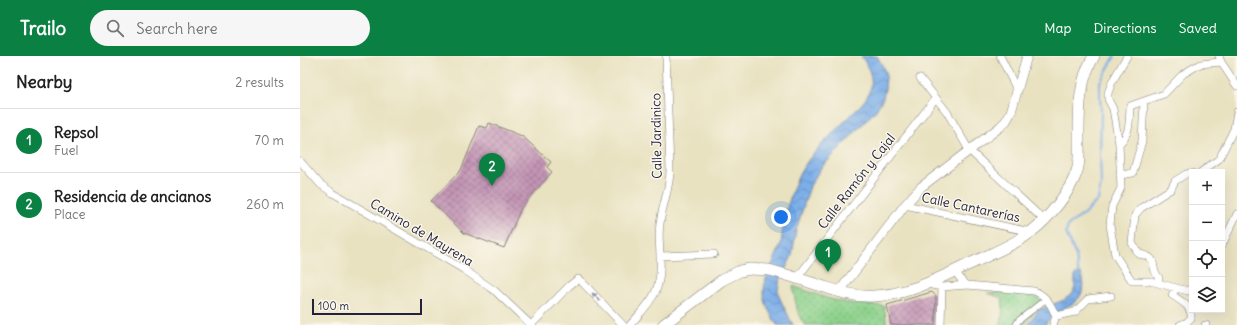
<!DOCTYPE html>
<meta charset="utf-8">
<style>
:root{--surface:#fff;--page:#f6f6f6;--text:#222;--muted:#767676;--line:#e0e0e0;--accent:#0b8043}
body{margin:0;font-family:Delius,sans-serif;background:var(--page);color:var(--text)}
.controls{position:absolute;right:12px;bottom:12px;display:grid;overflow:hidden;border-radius:0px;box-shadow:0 4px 16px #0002}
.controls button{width:36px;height:36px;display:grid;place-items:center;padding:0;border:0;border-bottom:1px solid var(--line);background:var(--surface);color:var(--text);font:20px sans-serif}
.scale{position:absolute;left:12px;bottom:10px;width:110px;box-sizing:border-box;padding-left:4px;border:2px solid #22223b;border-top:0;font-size:11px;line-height:14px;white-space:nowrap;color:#22223b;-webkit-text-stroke:3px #fbf7ec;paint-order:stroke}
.you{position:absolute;left:481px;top:161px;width:14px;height:14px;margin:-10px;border:3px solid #fff;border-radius:50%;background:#1a73e8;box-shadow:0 0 0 6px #1a73e833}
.badge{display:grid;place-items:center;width:26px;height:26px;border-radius:50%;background:var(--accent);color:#fff;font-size:13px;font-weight:700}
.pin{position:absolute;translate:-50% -33px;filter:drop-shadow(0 1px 2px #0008)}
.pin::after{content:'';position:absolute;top:21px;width:14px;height:12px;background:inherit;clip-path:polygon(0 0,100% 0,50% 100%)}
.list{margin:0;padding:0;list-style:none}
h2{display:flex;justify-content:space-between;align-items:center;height:52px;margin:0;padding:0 16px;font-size:17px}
h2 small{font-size:13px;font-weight:400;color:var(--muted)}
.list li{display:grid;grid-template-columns:26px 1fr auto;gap:12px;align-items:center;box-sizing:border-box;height:64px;padding:0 16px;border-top:1px solid var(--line)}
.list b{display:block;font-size:15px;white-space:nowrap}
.list p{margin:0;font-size:13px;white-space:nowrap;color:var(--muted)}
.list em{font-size:13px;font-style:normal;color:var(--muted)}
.icon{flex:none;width:22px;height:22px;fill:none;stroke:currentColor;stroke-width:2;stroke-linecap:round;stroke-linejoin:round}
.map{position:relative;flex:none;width:937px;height:269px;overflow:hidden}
header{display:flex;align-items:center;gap:24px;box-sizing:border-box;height:56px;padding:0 20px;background:var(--accent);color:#fff}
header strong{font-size:19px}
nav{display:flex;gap:22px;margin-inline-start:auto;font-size:14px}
.search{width:280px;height:36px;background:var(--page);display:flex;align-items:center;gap:10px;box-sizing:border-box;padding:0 14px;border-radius:22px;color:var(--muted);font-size:15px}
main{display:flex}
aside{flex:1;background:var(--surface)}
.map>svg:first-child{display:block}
.park{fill:url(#park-dots);stroke:#587a64}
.water{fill:url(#water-waves);stroke:#4e6892}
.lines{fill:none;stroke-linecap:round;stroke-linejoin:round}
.stream{stroke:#7baee8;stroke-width:2}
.building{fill:url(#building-cross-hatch)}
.pedestrian-casing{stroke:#86827e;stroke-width:7}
.minor-casing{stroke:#86827e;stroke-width:8}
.tertiary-casing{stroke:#86827e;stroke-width:10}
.secondary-casing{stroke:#86827e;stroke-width:12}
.pedestrian{stroke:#fff;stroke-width:5.5}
.minor{stroke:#fff;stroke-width:7}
.tertiary{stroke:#fff;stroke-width:9}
.secondary{stroke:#fff;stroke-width:11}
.oneway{fill:#9c9ca7}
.labels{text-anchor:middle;stroke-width:3;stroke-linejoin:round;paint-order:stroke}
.street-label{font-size:13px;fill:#22223b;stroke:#fbf7ec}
</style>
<header>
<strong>Trailo</strong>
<div class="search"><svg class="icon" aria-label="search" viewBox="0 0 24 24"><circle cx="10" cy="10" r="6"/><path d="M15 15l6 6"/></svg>Search here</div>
<nav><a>Map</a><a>Directions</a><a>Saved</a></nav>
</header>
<main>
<aside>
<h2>Nearby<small>2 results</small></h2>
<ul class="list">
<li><span class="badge">1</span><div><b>Repsol</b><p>Fuel</p></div><em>70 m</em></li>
<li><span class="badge">2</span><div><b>Residencia de ancianos</b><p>Place</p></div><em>260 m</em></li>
</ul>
</aside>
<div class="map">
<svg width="937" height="269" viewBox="0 0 937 269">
<defs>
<pattern id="park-dots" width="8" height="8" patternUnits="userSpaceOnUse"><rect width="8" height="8" fill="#8dd28c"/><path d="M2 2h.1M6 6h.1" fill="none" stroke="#79b47a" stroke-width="1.8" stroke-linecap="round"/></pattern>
<pattern id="water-waves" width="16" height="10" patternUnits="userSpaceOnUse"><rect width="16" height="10" fill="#7baee8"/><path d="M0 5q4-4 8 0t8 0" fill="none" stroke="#648dbd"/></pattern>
<pattern id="building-cross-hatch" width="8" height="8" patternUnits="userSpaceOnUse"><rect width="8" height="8" fill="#c394b5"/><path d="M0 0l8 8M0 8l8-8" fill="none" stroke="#9e7894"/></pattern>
</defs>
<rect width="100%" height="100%" fill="#fbf7ec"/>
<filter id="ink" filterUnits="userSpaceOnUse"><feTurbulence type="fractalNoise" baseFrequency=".025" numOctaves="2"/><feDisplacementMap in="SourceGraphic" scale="8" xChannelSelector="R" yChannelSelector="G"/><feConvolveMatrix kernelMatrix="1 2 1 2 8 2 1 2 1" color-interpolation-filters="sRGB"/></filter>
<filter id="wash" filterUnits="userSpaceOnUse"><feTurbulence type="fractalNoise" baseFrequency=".012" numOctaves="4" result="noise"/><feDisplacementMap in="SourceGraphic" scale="16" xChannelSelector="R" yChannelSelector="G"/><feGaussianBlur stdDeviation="0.9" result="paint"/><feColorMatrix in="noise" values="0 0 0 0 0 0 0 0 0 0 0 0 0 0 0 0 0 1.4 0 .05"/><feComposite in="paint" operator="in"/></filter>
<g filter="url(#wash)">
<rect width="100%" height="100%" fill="#e9e2c1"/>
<path class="park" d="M493,230l37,13 18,4 36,3 3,19h-82c-9,-10 -10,-27 -12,-39z
M687,237c17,0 39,-3 54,7l-11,17 -5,8h-25c3,-9 3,-18 2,-27z"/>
<path class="water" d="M561,0h16l6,11 3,9 -1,13 -2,9 -7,12 -56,59 -10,17 -14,44 -4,26 -12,24 -2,9v5l4,9 11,22h-16c-6,-10 -13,-21 -13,-34 0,-17 13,-32 17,-48 1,-5 1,-10 2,-15 3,-18 10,-45 20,-60 11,-18 30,-34 45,-50 9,-9 20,-18 23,-31 2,-11 -4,-23 -10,-31z
M781,217c1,6 3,13 1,19 -3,10 -13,13 -21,18 -7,4 -12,9 -16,15h-17l10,-15 26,-10 9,-7 2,-6v-12z"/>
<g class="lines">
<path class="stream" d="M779,221l-3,-21 -10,-23 2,-8 15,-10 15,-15 3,-17 -1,-29 1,-43 -1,-14v-15l15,-26"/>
</g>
<g id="blocks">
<path class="building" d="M189,67l33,13 29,26 -4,5 5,5 -31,36 -17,40 -40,-15 -33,-32 30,-31 18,-44 8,2z
M632,236l4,4 -1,29h-44l-4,-20z"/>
</g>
</g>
<g filter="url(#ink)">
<use href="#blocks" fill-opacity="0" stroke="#86827e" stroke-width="1"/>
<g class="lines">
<g class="pedestrian-casing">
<path id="pedestrian" d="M716,269l2,-4 28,-22"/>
</g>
<g class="minor-casing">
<path id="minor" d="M700,0l17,34
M827,0l-15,26 -4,11v6l5,10 6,35 2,44 -9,18 -2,19 5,30 17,26h18l38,10 4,-4
M919,0l2,6 16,24
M620,22l27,34 22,38 75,70
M819,88c12,-11 10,-23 11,-38l34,-12 19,-20 17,-10 21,-2
M0,105l20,23 13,9 130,76 32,22 36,34
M901,116l18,-13 15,-30 3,-17
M820,119l13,-2 9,-32 2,-40
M605,149l126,27
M922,189l15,-31
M360,200l54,-2
M655,215l7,10 5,4
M497,222l138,-179
M858,227l1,-5c-11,-13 2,-20 -20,-24l-7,-11 3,-28 6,-7 30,-19 4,-8 11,-7 6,-1
M627,228l15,3 25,-2 67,6c12,4 17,14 22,25l-3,9
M876,232l-4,7c9,6 21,12 19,23l-4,4 -7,3
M756,260l19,-4 13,-13 23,-3
M231,269l38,-39 9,-7 4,3 41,43
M330,269c21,-24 32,-32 30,-67 0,-11 -2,-23 0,-34 2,-19 10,-35 10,-54l-4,-114
M641,269l1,-38
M905,269h1"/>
</g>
<g class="tertiary-casing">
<path id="tertiary" d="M539,236l66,-87 16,-18 79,-60 6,-6 5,-9 16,-56"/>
</g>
<g class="secondary-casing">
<path id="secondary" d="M363,269l59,-45 18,-9 10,-2 19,1c16,4 31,9 46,14 17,5 33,12 50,12 40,2 76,-19 111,-35 19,-9 40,-17 56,-30 17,-13 38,-39 45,-60 3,-9 2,-20 2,-30 0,-29 -1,-59 15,-85"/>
</g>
<use href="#pedestrian" class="pedestrian"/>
<use href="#minor" class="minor"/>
<use href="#tertiary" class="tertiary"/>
<use href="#secondary" class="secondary"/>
</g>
<defs><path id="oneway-solid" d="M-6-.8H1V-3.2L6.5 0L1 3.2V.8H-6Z"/></defs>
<use class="oneway" href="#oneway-solid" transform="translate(296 241) rotate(-133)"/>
</g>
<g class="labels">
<g class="street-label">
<text transform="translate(356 80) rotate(-91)" y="5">Calle Jardinico</text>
<text transform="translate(556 125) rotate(-52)" y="5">Calle Ramón y Cajal</text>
<text transform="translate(671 151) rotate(12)" y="5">Calle Cantarerías</text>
<text transform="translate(122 176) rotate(31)" y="5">Camino de Mayrena</text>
</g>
</g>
</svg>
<div class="controls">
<button>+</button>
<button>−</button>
<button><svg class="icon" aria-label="locate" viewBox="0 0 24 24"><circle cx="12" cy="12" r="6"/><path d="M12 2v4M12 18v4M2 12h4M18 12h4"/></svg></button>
<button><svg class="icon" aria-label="layers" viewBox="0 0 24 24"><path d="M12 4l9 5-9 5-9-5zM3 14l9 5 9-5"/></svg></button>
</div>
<div class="scale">100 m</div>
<div class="you"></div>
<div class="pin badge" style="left:528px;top:216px">1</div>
<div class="pin badge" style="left:192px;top:130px">2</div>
</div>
</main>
